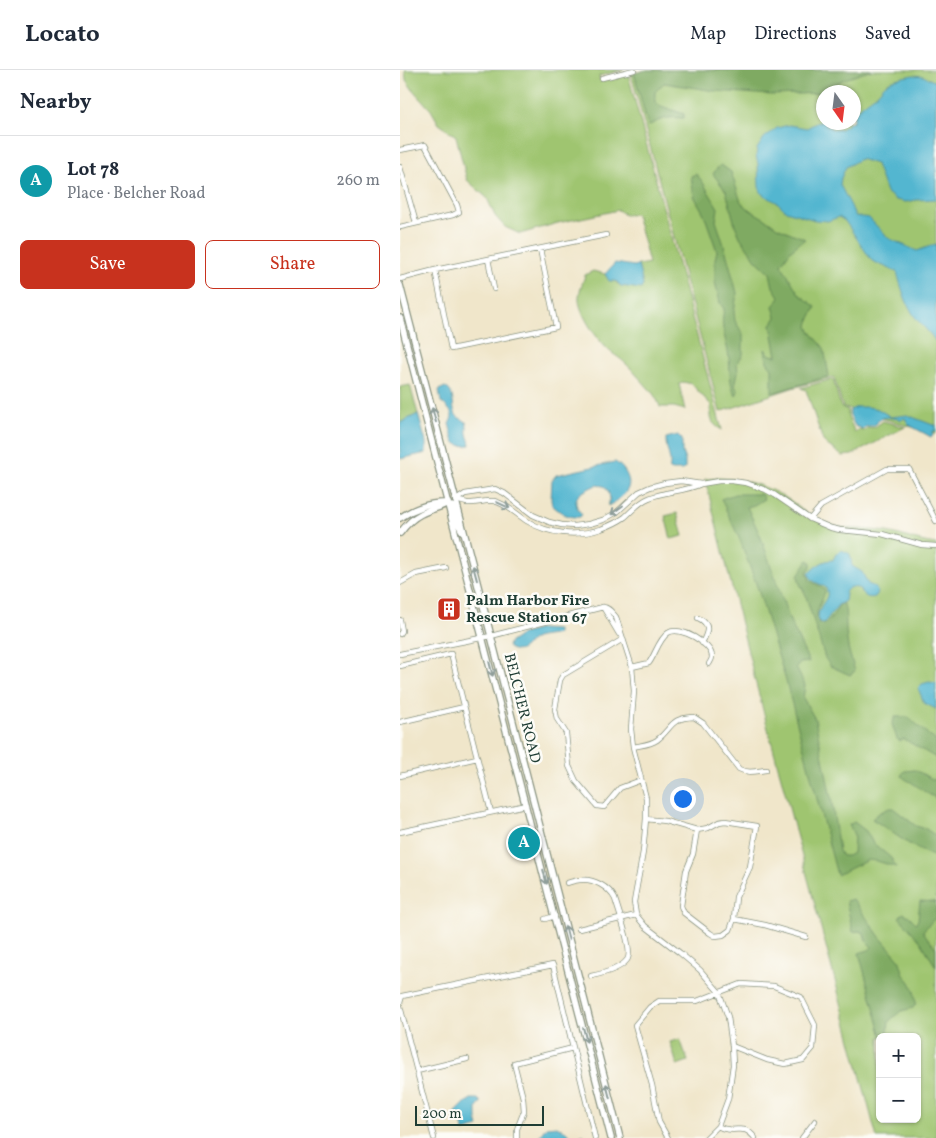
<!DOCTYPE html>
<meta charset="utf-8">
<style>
:root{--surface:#fff;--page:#f6f6f7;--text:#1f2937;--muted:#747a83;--line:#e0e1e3;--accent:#c8321e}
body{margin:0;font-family:Vollkorn,serif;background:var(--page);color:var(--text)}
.controls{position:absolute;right:15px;bottom:15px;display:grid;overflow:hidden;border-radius:8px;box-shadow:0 1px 4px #0004}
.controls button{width:45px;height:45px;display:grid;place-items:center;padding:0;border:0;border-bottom:1px solid var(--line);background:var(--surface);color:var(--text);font:25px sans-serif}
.compass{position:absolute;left:416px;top:15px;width:45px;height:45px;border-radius:50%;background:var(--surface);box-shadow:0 1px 4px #0004;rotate:166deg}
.scale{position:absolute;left:15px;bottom:12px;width:129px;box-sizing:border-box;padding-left:5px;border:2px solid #1f3d34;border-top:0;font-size:14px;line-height:18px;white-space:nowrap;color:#1f3d34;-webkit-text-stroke:4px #fdfcf7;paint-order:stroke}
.you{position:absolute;left:282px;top:728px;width:18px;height:18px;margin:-12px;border:4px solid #fff;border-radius:50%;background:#1a73e8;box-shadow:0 0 0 8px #1a73e833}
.badge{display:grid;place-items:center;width:32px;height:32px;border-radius:50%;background:var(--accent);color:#fff;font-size:16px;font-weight:700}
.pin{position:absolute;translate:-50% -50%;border:2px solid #fff;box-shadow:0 1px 5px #0006}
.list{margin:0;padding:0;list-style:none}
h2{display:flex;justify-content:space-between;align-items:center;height:65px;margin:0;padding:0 20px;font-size:21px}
h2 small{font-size:16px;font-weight:400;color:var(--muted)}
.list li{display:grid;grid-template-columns:32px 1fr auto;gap:15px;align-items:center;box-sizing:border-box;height:90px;padding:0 20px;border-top:1px solid var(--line)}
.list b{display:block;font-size:19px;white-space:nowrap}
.list p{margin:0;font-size:16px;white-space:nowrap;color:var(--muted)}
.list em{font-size:16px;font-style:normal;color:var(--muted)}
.actions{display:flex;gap:10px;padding:15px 20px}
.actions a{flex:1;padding:11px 0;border:1px solid var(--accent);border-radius:8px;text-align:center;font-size:18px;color:var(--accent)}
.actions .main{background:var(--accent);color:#fff}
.map{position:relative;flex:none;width:536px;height:1068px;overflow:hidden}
header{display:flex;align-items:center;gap:30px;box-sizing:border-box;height:70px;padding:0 25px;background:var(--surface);border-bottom:1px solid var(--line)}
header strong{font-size:24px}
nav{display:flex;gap:28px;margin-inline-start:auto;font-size:18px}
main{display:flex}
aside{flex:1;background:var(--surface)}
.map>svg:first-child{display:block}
.green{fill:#9fc570;stroke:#5f8152;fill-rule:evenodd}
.forest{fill:#7faa62;stroke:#4f744b}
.water{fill:#52b6d0;stroke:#387a82}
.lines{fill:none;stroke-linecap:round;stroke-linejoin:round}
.street-casing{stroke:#88927f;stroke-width:6}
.secondary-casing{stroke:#88927f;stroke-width:8}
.street{stroke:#fff;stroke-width:4.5}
.secondary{stroke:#fff;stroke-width:5.5}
.oneway{stroke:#8f9e9a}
.labels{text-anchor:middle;stroke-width:5;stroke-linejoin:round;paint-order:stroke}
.poi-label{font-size:15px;font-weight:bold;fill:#1f3d34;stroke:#fdfcf7;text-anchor:start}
.street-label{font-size:15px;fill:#1f3d34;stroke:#fdfcf7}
</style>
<header>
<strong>Locato</strong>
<nav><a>Map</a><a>Directions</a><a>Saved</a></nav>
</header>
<main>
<aside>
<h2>Nearby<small></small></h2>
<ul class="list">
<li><span class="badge" style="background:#0f9aa8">A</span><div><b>Lot 78</b><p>Place · Belcher Road</p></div><em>260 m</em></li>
</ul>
<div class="actions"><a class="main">Save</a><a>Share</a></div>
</aside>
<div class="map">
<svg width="536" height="1068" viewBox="0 0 536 1068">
<rect width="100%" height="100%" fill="#fdfcf7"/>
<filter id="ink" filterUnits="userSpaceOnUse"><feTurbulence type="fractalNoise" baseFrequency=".02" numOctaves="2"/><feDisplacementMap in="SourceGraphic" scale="10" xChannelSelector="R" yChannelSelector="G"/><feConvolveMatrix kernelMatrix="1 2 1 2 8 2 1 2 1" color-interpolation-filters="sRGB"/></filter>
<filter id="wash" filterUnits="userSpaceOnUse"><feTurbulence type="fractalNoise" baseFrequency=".0096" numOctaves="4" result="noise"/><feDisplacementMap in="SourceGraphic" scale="20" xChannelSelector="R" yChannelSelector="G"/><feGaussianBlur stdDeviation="1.12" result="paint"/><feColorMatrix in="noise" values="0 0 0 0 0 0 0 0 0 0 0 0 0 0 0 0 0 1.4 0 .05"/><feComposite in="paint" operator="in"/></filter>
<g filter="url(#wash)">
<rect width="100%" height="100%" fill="#f0e6ca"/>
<path class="green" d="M5,0h219l-25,6 1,5 28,-7 94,356c-13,-8 -11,-11 -11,-25l-15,-16 -4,-5 -9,-2 -4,2 6,26 -11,-3h-14c-3,-10 -10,-17 -17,-25 -6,-6 -12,-14 -19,-20 -3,-3 -8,-6 -12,-9 -12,-9 -31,-36 -33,-52 -1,-8 4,-18 6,-26l8,-4 12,3 16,12 22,-1 -5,-20 11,-2 -13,-49 -11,1 -7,-5 -9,2 -51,11 -38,11 -15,-7 -10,-11 -8,-18 -20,-18 -11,-44 -17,-12 -8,-14 -18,-20 -7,-10z
M247,0h289v364l-93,-27 -9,-30 -42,11 -72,24 -89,-338zM423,22h30v30h-30z
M433,309l8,28 7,3v7l7,15 3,-2 6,1 3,-3 8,-1 8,-6 22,6 -53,28 -10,1c-6,-6 -14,-9 -19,-15l-17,-51 -5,-2z
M10,315l8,29 -18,9v-36z
M319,408c27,1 49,8 72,23 9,7 18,15 28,20 20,9 40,7 61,10 19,2 37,11 56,13v594h-59l-122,-458 -50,-201zM480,967h37v82h-37z
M277,443l6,23 -12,3 -6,-23z
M280,969l8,22 -11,4 -7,-23z"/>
<path class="forest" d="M247,0h225l-30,10 -19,13 -51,2 -57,-4 -51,-8 -9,9v10l6,4 23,8v4c-17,-1 -21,0 -36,8l-14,-53z
M321,95l10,7 10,30 9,8 17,10 10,7 28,12 -14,11 -10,14 18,30 17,13 -6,11 -2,8 2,5 14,17 5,28 -57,17v-25l-5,-6 -2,-13 5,6 7,1 -6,-31 5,-8 -3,-11 7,-8 -7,-11 -3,-14 -14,-13 -16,-23 -5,-12 -9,-34 -13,-17 5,-7z
M296,104l6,7 16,27 -2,13 9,27 12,45 -3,19 1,9 8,13v21l-6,8 1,9 -3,14 3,5 -2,5c-8,-13 -5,-29 -8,-44 -3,-17 -8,-24 -4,-43l-4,-6 -5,-21v-23l2,-8 -13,-37 -10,-18 -3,-20z
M335,424h26l3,5 -10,6 -7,2 13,28 30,86 19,41 -9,1 -4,5 9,17 -2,13 12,21 17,84 7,48 3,5h6l5,-3 1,-18 -5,-10 5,-3 12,9 7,12 18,15 5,9 -19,-6 -9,-1 -31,15 -51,-194 -28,-92 -18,-49 -19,-41z
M409,490l2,3v4l-4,5 3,9 12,6 3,4c-3,12 -13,22 -5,34 11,-1 14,-13 20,-21h4c3,12 1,24 3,36 1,11 5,21 8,31l-5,4 -20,-9 -5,-8 -20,-65 -5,-9 -2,-8 9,-15z
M495,647h13l28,24v17l-32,-19 -5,2 -2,-2 -5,-15z
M515,700l21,11v17c-9,-4 -16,-10 -25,-16 -4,-2 -7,-3 -10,-7l4,-4z
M489,738h4l23,18 10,3 10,7v21c-24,-8 -43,-25 -64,-38l7,-6z
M453,829l27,38 19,22 5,16 6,7 4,9 2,12 -3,5 -12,3 -12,10 -1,9 1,7h-7l-23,-84 10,-3 3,-3 -6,-6 -2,-8 -5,-2 -6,1 -7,-31z
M520,831l16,1v15l-13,14 3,5 10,12v19l-15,-25 -22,-25 4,-4 6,3 7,7 2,-3z"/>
<path class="water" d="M513,5l10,1 13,6v117l-20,1 -10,2 -10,-2 -10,-8 -10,-28 -16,-5 -14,8 -5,11 -1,7 11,21 4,10 14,2 19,20 29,13 19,-7v98c-6,-10 -14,-16 -21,-25 -9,-13 -14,-30 -18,-45l-25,-11 -27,-40 -6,-4 -11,4 -13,-1 -29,-9 -8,-8 -16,-9 -3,-7 -1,-23 -2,-8 1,-7 7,-11 13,-10 12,-3 18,3 9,-5 7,-2c10,11 15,12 26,2l4,-1c0,-14 16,-21 25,-29 3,-3 5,-7 8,-9 8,-6 18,-7 27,-9z
M215,193l19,3 4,-1 5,20 -2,4 -20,-3 -5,-5h-7l-4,-7z
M45,317c11,5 6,19 11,28 3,4 8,4 10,7 2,4 0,8 1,12 1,4 3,8 3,11 -19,3 -16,-6 -21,-21 1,-2 2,-4 3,-7 1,-5 -7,-12 -11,-15l-2,-12z
M457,337h11l10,2 13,8 16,-2 26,10h3v6h-3v3l-2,3 -22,-12 -4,-7 -4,2c-5,-2 -16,-4 -21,-1 -5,4 0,3 -6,6 -5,2 -7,0 -11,4l-8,-3 -5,-10v-6z
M18,344l8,28v11l-26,6v-36z
M278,365l4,4v13l3,8v8l-2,2h-14c4,-11 -4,-20 -3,-32z
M215,392c8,4 18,18 12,28 -4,7 -12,12 -19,16 3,-9 2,-13 -4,-20l-8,-1c-16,8 -28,12 -14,30l-2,2c-12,1 -19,-4 -28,-12l-1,-5 1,-20 4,-5z
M442,480l8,4 2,12 10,6 6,12 7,3 3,6 -3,4c-8,2 -10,-1 -15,-6l1,-1 -3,-2 -8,-1 -5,5 1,2 -1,7 -7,4 -14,18h-3l-3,-2c0,-4 0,-8 2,-12 2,-6 9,-11 7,-18 -1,-9 -16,-5 -18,-18 7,-7 14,-13 24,-13l3,-6z
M140,559l17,1v4c-6,2 -15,2 -21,4 -10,4 -14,20 -28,9l1,-4 13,-9z
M529,612l7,1v26l-12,-6 -6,-15 4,-4z
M71,1029h7l3,3 -4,6v13l2,6 -15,4 -6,-15 -3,-3 10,-10z
M157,1056l9,5 5,6 12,-2 1,3h-46l8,-11z"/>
</g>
<g filter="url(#ink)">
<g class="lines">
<g class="street-casing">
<path id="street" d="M202,8l32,-8
M0,80l25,-5 32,60 2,7 -6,3 -53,12
M0,97l16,56
M88,189l6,30
M35,200l16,79 105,-22 -16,-78
M0,209l35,-9 171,-35
M56,430l9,-6 30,-5 9,4 29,22 16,7 13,3 13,1 14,-2 14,-4 14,-8 22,-20 11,-5 15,-4 16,-2 20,3 18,-3h13l14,2 20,7 9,5 35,24 21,9 9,2 42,4 40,11 14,1
M56,430c3,1 7,2 11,3 9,1 17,-3 27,-2 13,3 22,13 33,20 21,13 50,16 74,8 8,-3 17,-7 24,-12 8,-7 14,-15 24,-19 16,-7 35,-6 52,-14
M410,449l11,-13 66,-37h22l27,52
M0,513l16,-9 30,-6
M203,537l16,27
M298,548c13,6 10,14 4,25
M0,550l2,11 -2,3
M223,569l-60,36 -3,5 -5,29 2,10 9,14 3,33 7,15 21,25 7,1 16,-19 21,-8
M0,584l91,-18 112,-29c6,0 9,6 13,10l16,50 2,24 -3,38 2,18 13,51v21l-3,33 -9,50 2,13 9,11 35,27 20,17 19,22 9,25 4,29 1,19 -5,34 -10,27 -12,12
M0,596l51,-12 40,158
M232,597l17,-4c6,-8 10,-24 19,-30 12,-8 44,11 44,24 0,3 -2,5 -3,7
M0,652l64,-15
M233,677c8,-2 17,-2 24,-7 16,-12 12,-22 37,-23l9,6 36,46c9,5 18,2 27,1
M0,706l77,-18
M246,749l19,2 32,9 11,-2 11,-6 6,-1 32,5 -7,41 -14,30 -2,22 -4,11 -7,5 -8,1 -5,-3 -26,-20 -3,-7 5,-35 7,-17 4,-24
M0,762l126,-27
M167,813c4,-1 9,-3 13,-3 13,-2 29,7 35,19 3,11 19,53 12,61 -7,9 -26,14 -36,16
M145,849l10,-3
M334,849l31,6 41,12
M179,859l57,-14
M0,933l2,-7 151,-31 42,173
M0,936l34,132
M17,1001l50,-12
M318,1056c1,1 6,3 8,3 13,3 18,-5 29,9
M117,1068v-9l7,-18 -1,-13 -9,-35 59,-15
M268,1068l-9,-16 -7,-37 -17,-60 15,-18 9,-6h38l44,-17 33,2 27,11 14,28 -2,23 -10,12 -18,4 -18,-4 -35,-14
M402,1068l13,-17"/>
</g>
<g class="secondary-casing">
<path id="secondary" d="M0,215l91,351 129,502
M0,248l211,820
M52,436c4,9 5,19 11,26
M0,448c14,-10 31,-16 48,-15
M0,463c6,-8 13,-15 21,-19 9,-5 19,-6 27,-11"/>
</g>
<use href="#street" class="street"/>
<use href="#secondary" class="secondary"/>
</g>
<defs><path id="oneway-shaft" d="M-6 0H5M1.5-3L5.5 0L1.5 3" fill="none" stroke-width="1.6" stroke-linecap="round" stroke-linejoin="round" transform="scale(1.25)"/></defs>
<g class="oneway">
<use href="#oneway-shaft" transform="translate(34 345) rotate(-105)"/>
<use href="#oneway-shaft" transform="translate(103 435) rotate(25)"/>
<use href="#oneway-shaft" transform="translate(217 440) rotate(143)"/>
<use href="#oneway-shaft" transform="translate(75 503) rotate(-105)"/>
<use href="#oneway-shaft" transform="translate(91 599) rotate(76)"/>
<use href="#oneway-shaft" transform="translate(145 807) rotate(76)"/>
<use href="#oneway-shaft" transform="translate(167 863) rotate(-104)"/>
<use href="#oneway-shaft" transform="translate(185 965) rotate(76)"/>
<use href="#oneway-shaft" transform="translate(208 1021) rotate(-104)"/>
</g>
</g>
<defs>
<g id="building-square" transform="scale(1.25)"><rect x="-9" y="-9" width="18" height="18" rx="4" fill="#c8321e" stroke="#fdfcf7"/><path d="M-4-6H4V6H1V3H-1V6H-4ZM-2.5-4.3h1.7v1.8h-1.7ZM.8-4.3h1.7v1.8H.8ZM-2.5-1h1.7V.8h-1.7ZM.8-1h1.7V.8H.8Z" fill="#fff"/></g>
</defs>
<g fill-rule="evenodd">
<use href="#building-square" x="49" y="539"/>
</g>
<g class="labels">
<g class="poi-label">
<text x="66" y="535">Palm Harbor Fire<tspan x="66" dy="17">Rescue Station 67</tspan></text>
</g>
<g class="street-label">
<text transform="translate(123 638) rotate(76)" y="5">BELCHER ROAD</text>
</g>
</g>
</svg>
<div class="controls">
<button>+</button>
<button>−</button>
</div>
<svg class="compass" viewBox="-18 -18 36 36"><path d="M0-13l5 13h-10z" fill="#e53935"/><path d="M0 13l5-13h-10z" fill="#747a83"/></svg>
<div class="scale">200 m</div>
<div class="you"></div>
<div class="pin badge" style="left:124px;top:773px;background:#0f9aa8">A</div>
</div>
</main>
